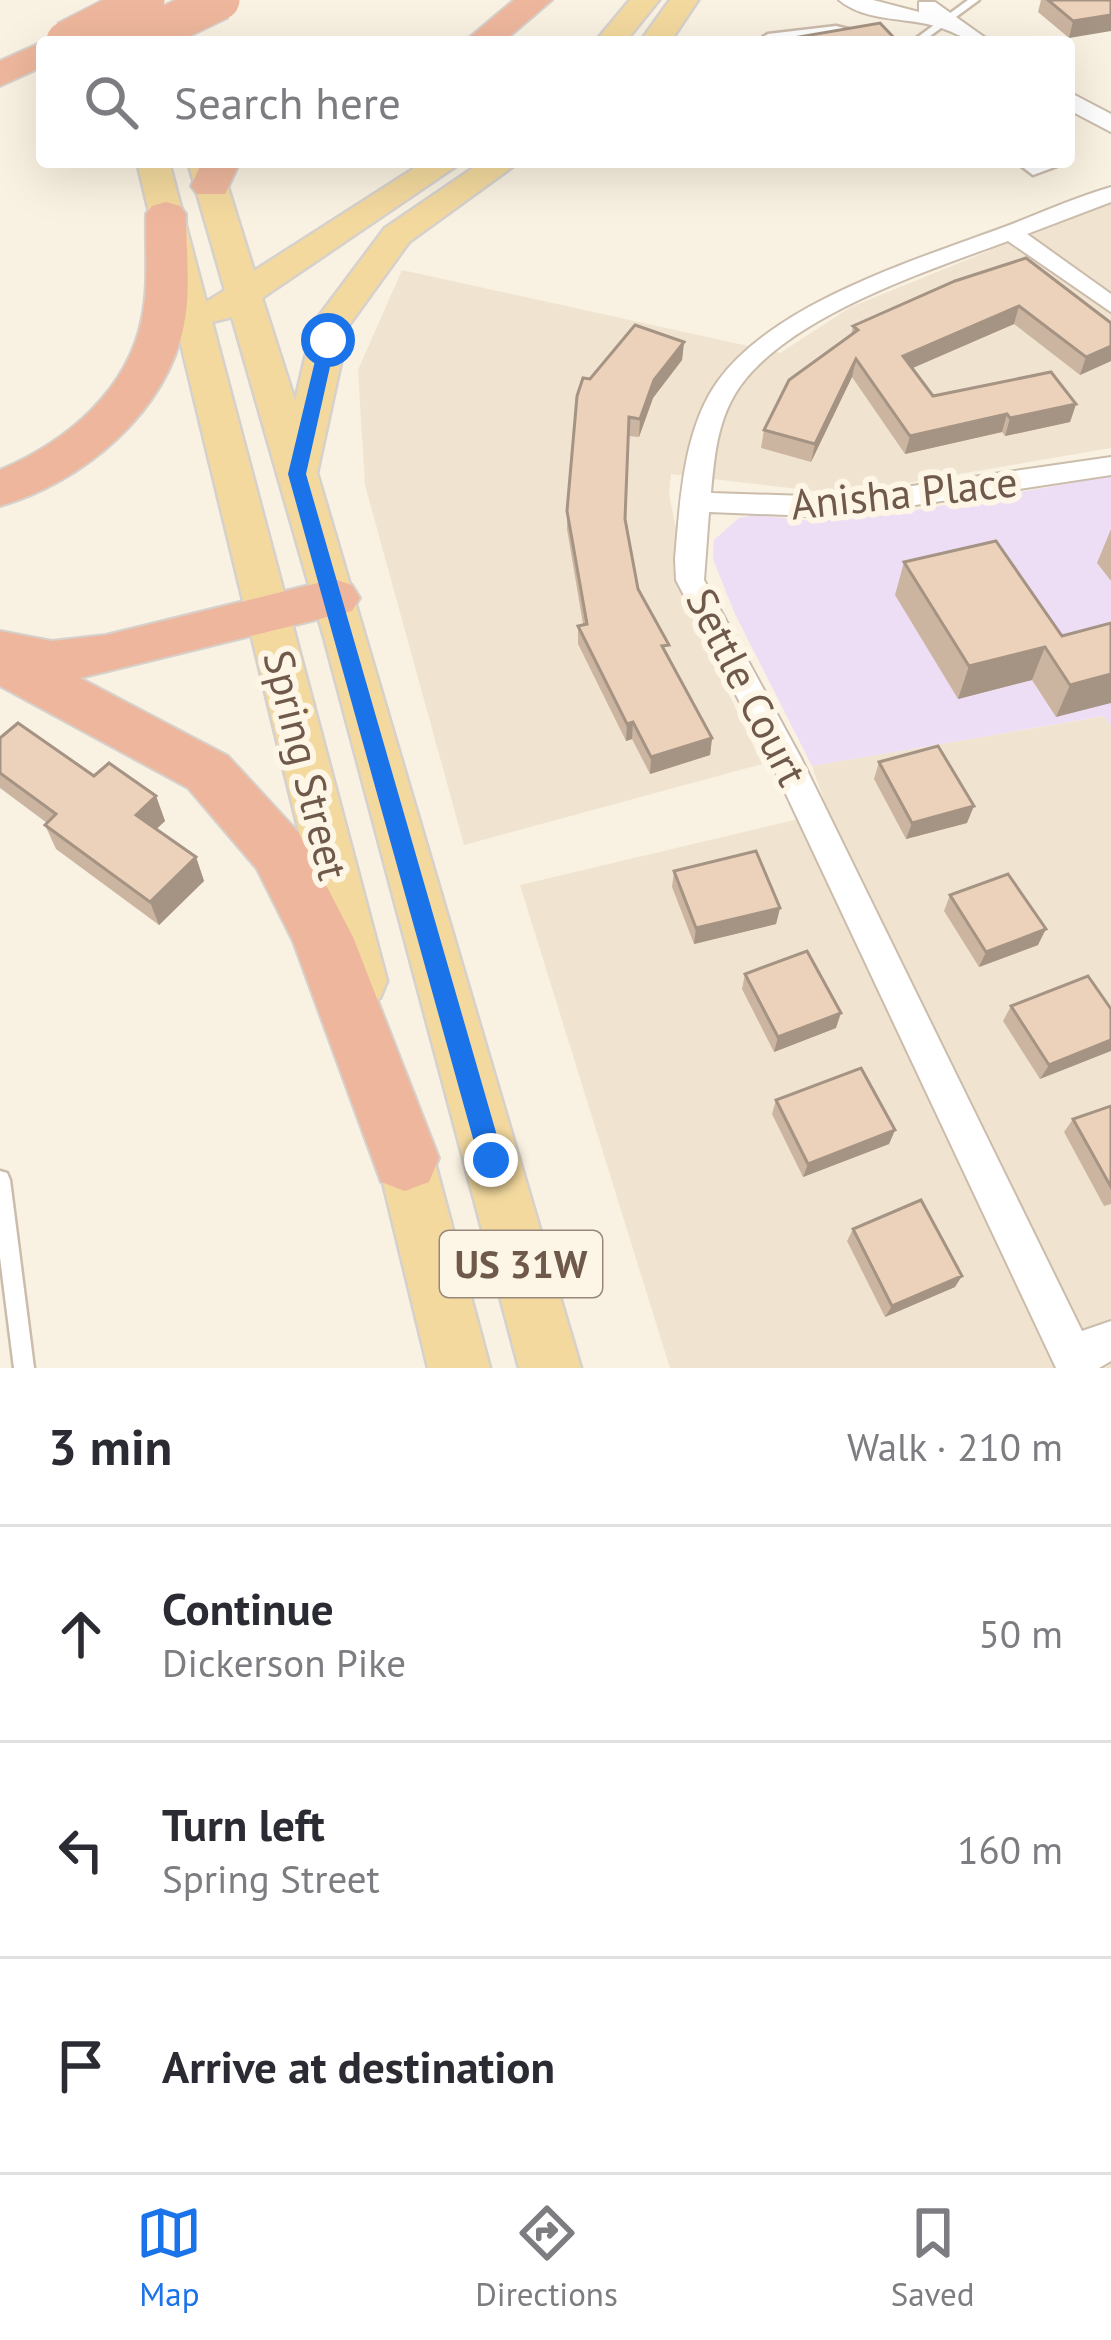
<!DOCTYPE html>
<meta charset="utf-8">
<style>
:root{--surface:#fff;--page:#f2f2f3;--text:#2b2b33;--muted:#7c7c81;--line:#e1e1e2;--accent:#1a73e8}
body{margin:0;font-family:"PT Sans",sans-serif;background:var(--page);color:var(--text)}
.stop{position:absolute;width:36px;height:36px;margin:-27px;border:9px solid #1a73e8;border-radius:50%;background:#fff}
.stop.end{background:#1a73e8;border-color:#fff;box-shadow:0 3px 12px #0008}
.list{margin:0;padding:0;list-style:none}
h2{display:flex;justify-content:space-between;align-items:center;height:156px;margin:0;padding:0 48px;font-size:51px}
h2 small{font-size:39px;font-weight:400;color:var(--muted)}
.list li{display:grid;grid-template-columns:78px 1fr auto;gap:36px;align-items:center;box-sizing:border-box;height:216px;padding:0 48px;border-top:3px solid var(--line)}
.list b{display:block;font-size:45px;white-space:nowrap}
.list p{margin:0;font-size:39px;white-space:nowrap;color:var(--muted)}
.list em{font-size:39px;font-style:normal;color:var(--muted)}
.icon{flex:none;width:66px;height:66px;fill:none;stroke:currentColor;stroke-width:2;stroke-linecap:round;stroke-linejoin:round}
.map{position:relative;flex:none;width:1111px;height:1368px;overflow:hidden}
.search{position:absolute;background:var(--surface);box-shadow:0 12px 48px #0002;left:36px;right:36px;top:36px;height:132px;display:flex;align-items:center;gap:30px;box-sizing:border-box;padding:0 42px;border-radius:12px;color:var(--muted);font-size:45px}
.sheet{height:804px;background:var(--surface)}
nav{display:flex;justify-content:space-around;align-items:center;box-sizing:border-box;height:168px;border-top:3px solid var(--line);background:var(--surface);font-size:33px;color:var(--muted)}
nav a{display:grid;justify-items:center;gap:6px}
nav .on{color:var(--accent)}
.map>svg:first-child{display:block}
.residential{fill:#f0e4d0}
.education{fill:#eedef5}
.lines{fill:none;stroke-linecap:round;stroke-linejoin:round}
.service-casing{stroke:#cbbcac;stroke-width:5}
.minor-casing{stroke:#cbbcac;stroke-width:4}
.tertiary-casing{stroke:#cbbcac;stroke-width:4}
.primary-casing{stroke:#d6d1cc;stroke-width:5}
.motorway-casing{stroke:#d6d1cc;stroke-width:4}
.service{fill:#fff;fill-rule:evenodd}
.minor{fill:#fff;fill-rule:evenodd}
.tertiary{fill:#fff;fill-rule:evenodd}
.primary{fill:#f3d99e;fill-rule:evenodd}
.motorway{fill:#eeb79d;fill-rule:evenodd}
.motorway-bridge-casing{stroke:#d6d1cc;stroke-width:42;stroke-linecap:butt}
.motorway-bridge{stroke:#eeb79d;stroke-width:39}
.wall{fill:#cbb5a1}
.shaded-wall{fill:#a59383}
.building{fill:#ecd2bb;stroke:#a59383;stroke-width:3}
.route{fill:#1a73e8}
.labels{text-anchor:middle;stroke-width:12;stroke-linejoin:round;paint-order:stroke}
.shield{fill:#fdf5e6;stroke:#998879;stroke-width:3}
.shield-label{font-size:39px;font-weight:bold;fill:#6e594a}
.street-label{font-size:42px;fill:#6e594a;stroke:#fdf5e6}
</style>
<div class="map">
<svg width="1111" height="1368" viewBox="0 0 1111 1368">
<rect width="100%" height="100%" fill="#f9f1e1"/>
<path class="residential" d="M1111,201v247l-269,46 -171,-20 -2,20 26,129 67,141 -298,81 -99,-360 -7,-115 44,-100 378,83 71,-46z
M1105,716l6,9v643h-441l-150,-483 308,-73 -16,-46z"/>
<path class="education" d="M1111,476v249l-7,-9 -292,50 -77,-152 -22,-55 1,-19 25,-22 15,-3 60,6 75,-6z"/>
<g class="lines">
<g class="service-casing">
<path id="service" d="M968,0h11l-57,42h-11z
M836,26l66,16h-19l-47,-10 -68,8 -5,-3 5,-3z
M1016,162h12l7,6 17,-6h16l-35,13z
M0,1171l7,2 3,7 24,188h-20l-14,-111z"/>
</g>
<g class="minor-casing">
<path id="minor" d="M1111,187v15l-84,32 84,60v18l-103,-71c-81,30 -227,77 -273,153 -18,30 -21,65 -24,99l126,4 274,-40v18l-274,42 -128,-5 -5,68 97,178 281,573 29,-10v40l-12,7h-43l-286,-608 -94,-180 -1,-21c5,-57 8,-130 43,-178 57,-79 200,-122 289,-155 34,-13 69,-29 104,-39z"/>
</g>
<g class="tertiary-casing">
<path id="tertiary" d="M839,0h34l46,12v-10h16l56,40c-26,0 -25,-5 -47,-13 -33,-13 -76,-5 -105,-29z
M1069,92l42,22v18l-42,-22z"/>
</g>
<g class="primary-casing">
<path id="primary" d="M630,0h29l-34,42h-30z
M670,0h28l-28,42h-30z
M137,162h32l37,140 19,-12 -37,-128h32l34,109 170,-109h38l-200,136 33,103 18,-77 72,-96 97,-66h37l-110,80 -60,83 -32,148 264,895h-62l-195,-731 -92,-320 -20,5 175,659 -7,17 -19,7 -19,-7 -7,-17z
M399,1106l20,8 8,19 63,235h-62l-57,-235 8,-19z"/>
</g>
<g class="motorway-casing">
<path id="motorway" d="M514,0h38l-49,42h-39z
M42,42v25l-42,19v-25z
M202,162h38l-15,32h-28l-6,-8z
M166,202l14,4 6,8c0,37 5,75 -2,111 -18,88 -101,157 -184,181v-36c66,-28 128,-79 142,-152 7,-34 3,-70 4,-104l6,-8z
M334,579l18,6 8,13 -8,13 -272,67 148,78 71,77 54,104 86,221 -10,24 -24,9 -24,-9 -88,-241 -36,-72 -69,-81 -188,-102v-55l52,10 54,-6z"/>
</g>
<use href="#service" class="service"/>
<use href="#minor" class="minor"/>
<use href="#tertiary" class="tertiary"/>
<use href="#primary" class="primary"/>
<use href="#motorway" class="motorway"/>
<g class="motorway-bridge-casing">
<path id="motorway-bridge" d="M66,41l79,-41
M133,42l87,-42"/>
</g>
<use href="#motorway-bridge" class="motorway-bridge"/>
</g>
<path class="wall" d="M1041,0h70l-42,38 -31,-26z
M955,281l156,42v38l-31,14 -66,-51 -102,44 21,28 143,8 -6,18 -65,14 -3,-4 -97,22 -53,-77 -41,85 -50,-14 3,-18 87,-95 2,-9z
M684,342l-2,18 -29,38 -14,39 -11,-1 -3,83 13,70 30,67 44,82 -2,17 -60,19 -18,-35 -6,2 -48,-97v-18l5,-2 -16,-95v-18l23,-132z
M1111,529v52l-14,-18z
M904,562l158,74 49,-13 -55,94 -24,-37 -74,19 -63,-104z
M0,738l94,38 62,20 9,25 -9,8 40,28 8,24 -45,44 -103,-76 -11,-24 2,-2 -47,-35z
M879,762l88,61 -61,16 -32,-60z
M674,871l106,37 -4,16 -82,20 -22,-57z
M950,895l88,50 -59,22 -35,-56z
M745,974l91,54 -62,24 -32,-63z
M1011,1006l100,3 -71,70 -37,-58z
M776,1100l119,30 -6,14 -86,33 -31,-63z
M1111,1106v98l-7,2 -40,-74 9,-13z
M853,1229l102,58 -70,30 -38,-76z"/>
<path class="shaded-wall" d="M1111,15v16l-42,7 4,-17z
M1019,306l-5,18 -115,50 4,-18z
M684,342l-2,18 -29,38 -14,39 1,-18 14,-39z
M1111,346v15l-31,14 6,-18z
M856,359l-4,18 -41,85 4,-18z
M1076,404l-6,18 -65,14 5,-18z
M1007,414l-5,18 -97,22 5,-18z
M1045,647l-13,33 -74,19 11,-33z
M1111,674v29l-55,14 14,-32z
M633,722l-1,17 -6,2 1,-17z
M712,738l-2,17 -60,19 1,-17z
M156,796l9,25 -19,18 -10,-24z
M974,806l-7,17 -61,16 6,-16z
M196,857l8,24 -45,44 -9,-23z
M780,908l-4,16 -82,20 2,-16z
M1046,929l-8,16 -59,22 7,-15z
M841,1013l-5,15 -62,24 4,-15z
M1111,1040v11l-71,28 9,-14z
M895,1130l-6,14 -86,33 5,-13z
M962,1276l-7,11 -70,30 7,-11z"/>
<path class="building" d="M1048,0h63v15l-38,6z
M880,23l18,19h-109l-2,-3z
M1026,258l85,65v23l-25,11 -67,-51 -116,50 30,40 118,-24 25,32 -66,14 -3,-4 -97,22 -54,-77 -41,85 -51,-14 25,-50 69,-50 -5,-4 102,-45z
M635,325l49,17 -30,38 -14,39 -11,-2 -4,102 13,70 31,56 -7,1 50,92 -61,19 -18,-35 -6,2 -49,-98 9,-2 -20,-113 10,-115 6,-18 7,1z
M996,541l66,95 49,-13v51l-41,11 -25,-38 -76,19 -65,-104z
M18,723l76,53 15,-13 47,33 -20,19 60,42 -46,45 -105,-77 11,-11 -56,-41v-35z
M938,746l36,60 -62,17 -33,-61z
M756,851l24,57 -84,20 -22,-57z
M1008,874l38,55 -60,23 -36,-57z
M807,951l34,62 -63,24 -33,-63z
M1088,976l23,33v31l-62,25 -38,-59z
M861,1068l34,62 -87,34 -32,-64z
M1111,1106v81l-38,-68z
M921,1200l41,76 -70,30 -39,-77z"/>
<path class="route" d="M328,335l8,5 -30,134 198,686 -13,12 -12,-12 -191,-686 32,-134z"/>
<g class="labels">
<rect class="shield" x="440" y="1231" width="162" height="66" rx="9"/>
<g class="shield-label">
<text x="521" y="1278">US 31W</text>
</g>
<g class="street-label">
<text transform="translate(904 493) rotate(-6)" y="15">Anisha Place</text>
<text transform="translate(747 687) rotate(63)" y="15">Settle Court</text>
<text transform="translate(306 765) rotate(76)" y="15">Spring Street</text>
</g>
</g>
</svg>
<div class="stop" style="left:328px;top:340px"></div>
<div class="stop end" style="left:491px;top:1160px"></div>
<div class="search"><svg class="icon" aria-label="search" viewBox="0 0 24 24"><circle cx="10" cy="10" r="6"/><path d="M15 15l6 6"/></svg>Search here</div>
</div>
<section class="sheet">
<h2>3 min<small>Walk · 210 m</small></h2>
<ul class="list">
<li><svg class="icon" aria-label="ahead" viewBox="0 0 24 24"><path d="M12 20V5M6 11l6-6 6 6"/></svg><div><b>Continue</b><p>Dickerson Pike</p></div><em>50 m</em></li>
<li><svg class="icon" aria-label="left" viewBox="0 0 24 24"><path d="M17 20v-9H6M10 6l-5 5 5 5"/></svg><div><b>Turn left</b><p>Spring Street</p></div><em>160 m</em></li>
<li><svg class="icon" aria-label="arrive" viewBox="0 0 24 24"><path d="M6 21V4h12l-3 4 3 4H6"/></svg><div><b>Arrive at destination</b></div></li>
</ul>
</section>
<nav>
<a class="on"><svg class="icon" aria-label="map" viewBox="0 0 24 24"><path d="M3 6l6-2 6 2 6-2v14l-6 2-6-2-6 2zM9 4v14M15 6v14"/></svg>Map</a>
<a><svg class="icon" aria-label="directions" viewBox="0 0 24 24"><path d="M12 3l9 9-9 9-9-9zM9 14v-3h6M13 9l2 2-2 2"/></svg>Directions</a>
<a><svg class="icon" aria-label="saved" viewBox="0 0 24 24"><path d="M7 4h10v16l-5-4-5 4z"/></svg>Saved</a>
</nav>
